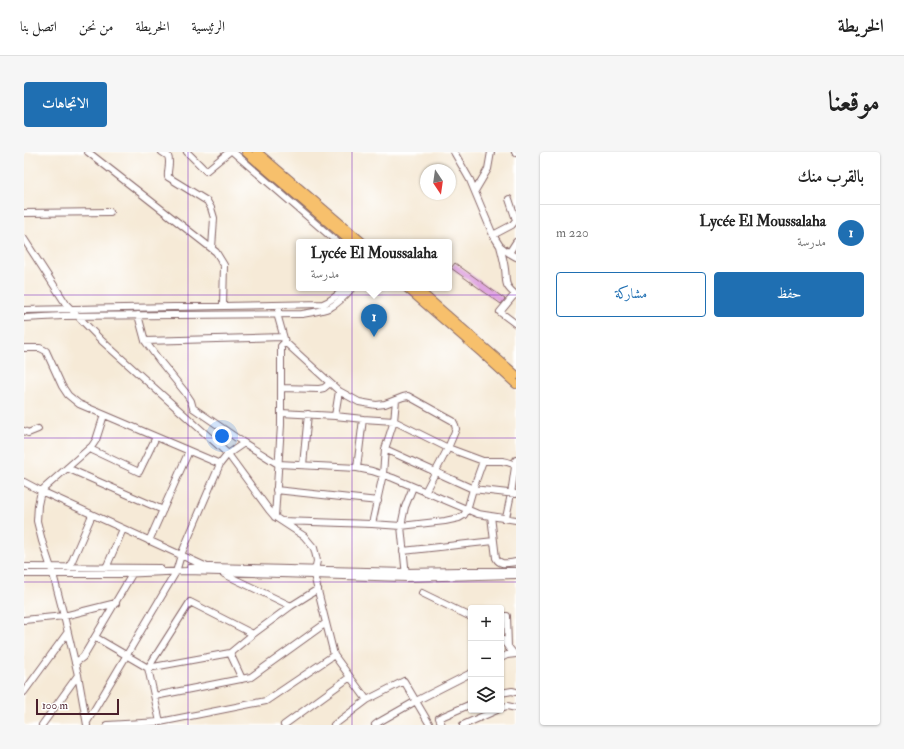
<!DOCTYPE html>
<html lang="ar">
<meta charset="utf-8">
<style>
:root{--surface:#fff;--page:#f6f6f6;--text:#222;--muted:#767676;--line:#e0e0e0;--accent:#1f6fb2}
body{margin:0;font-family:"IM FELL Double Pica",Amiri,serif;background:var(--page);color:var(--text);direction:rtl}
.controls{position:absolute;right:12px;bottom:12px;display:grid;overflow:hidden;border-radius:4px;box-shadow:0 1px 3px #0004}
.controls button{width:36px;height:36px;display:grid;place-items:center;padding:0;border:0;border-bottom:1px solid var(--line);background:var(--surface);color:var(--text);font:20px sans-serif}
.compass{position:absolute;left:396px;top:12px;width:36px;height:36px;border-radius:50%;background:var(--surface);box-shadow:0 1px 3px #0004;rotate:167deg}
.scale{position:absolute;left:12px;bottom:10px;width:83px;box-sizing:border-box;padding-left:4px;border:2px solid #4a1f2b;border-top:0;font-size:11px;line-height:14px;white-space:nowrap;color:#4a1f2b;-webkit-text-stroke:3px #fff;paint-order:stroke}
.you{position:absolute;left:198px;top:284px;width:14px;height:14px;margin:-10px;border:3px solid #fff;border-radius:50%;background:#1a73e8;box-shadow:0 0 0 6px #1a73e833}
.badge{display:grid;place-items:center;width:26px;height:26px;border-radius:50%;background:var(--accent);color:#fff;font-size:13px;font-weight:700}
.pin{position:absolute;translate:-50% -33px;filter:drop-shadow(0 1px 2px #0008)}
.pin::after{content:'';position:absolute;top:21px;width:14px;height:12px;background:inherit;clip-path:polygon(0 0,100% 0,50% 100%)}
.popup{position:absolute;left:272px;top:87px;width:156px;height:52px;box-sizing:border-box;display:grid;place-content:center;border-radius:4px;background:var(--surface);filter:drop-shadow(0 1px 3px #0005);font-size:13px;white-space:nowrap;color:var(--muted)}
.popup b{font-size:15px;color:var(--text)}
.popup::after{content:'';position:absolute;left:50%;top:100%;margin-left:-8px;border:8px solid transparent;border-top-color:var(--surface)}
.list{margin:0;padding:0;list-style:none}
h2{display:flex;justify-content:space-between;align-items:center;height:52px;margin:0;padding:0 16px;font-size:17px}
h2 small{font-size:13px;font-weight:400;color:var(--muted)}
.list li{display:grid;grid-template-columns:26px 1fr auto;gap:12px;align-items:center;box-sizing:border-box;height:56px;padding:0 16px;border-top:1px solid var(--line)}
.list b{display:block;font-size:15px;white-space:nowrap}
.list p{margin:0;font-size:13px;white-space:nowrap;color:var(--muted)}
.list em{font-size:13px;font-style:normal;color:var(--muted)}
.actions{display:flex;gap:8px;padding:12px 16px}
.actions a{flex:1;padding:9px 0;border:1px solid var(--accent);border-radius:4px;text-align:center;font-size:14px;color:var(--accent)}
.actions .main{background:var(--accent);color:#fff}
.icon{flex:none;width:22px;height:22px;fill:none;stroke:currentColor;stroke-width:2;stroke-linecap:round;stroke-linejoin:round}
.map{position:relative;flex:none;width:492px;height:573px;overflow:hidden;direction:ltr;border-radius:4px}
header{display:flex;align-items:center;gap:24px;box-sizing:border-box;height:56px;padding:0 20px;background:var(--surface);border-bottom:1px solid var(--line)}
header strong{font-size:19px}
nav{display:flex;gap:22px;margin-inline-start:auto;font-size:14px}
.intro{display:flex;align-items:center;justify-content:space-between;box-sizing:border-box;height:96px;padding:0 24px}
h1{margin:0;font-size:28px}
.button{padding:10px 18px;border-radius:4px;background:var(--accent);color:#fff;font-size:14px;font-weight:700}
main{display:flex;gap:24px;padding:0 24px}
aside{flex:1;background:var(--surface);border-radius:4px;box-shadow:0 1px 3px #0004}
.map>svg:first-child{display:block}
.building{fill:#e0a6e1}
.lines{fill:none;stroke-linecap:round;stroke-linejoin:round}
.minor-casing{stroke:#866667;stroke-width:8}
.major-casing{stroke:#866667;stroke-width:10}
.minor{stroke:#fff;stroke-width:6}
.major{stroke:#f7c06c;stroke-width:8}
.grid{fill:none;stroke:#7b2cbf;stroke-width:1;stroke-opacity:0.55}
</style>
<header>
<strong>الخريطة</strong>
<nav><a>الرئيسية</a><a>الخريطة</a><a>من نحن</a><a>اتصل بنا</a></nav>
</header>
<div class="intro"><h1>موقعنا</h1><a class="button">الاتجاهات</a></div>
<main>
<aside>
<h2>بالقرب منك<small></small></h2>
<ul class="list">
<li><span class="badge">1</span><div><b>Lycée El Moussalaha</b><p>مدرسة</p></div><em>220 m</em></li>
</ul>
<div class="actions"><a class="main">حفظ</a><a>مشاركة</a></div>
</aside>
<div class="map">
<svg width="492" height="573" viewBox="0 0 492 573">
<rect width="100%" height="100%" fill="#fff"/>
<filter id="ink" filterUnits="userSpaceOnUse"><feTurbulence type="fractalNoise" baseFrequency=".025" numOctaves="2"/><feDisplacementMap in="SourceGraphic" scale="8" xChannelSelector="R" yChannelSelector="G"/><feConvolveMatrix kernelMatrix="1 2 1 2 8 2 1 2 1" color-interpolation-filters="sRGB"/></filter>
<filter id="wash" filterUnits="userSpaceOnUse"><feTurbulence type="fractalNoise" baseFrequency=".012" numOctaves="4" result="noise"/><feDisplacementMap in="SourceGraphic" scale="16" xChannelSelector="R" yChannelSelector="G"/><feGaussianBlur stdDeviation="0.9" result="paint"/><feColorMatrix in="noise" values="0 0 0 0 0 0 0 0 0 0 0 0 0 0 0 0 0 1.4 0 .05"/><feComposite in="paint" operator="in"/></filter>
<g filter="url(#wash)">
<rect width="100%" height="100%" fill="#f6ead7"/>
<g id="blocks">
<path class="building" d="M431,111l50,36 -4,5 -50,-36z"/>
</g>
</g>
<g filter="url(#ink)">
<use href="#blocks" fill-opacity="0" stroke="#866667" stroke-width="1"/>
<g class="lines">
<g class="minor-casing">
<path id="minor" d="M64,0l128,100 8,13 -1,40
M138,0l6,4c3,7 -1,14 0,21l39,24 4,7 3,10 -2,30
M163,0l19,19 23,-19
M209,0l104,90
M430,0l16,28 23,55 7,11 9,7
M491,0l1,1
M451,39l13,-22 3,-17
M0,61l86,-1
M469,83l19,-10 4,-5 -7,-21
M0,87l42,65 36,37 126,113 41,56 6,7 29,19 10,12 2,8 1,5 -3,14 20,80 33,45
M492,90l-7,11 7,4
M476,94c2,8 4,15 5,23 2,14 -2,15 11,26
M491,142l-15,18 16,12
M0,158l299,-6c9,-4 15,-9 22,-16
M255,158l-1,7 7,25 54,49 20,11 17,3 9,-1 18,-7 5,-1 45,25 2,4 1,4 -8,19 -23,44
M114,163l7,26 14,19 26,32 6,9 2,7 51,35 34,21 79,4 15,3 21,7 85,36 38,6
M0,166l39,-2 239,-2c27,-4 32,-5 50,-26
M121,189l138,-4
M0,196h16l6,3 16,35 6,9 11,9 141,60
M257,236l38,1 5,-1 6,-5
M257,261l54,3 28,3 31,2 54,27 35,13h19l5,1 9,3
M311,264l4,-25
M0,279l4,2 10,-4
M66,297l49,23 17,-35
M361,297l88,40 43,5
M279,313l5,-51
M43,316l96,42
M333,316l6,-49
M0,330l17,9 166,76
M252,338l102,11
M467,364l5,42c4,8 12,5 20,4
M251,365l6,-92v-79l4,-4
M482,366l5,-24 5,-34
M258,369l90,3 29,2 44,-5 14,-3 5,-3 3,-5 6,-21 10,-28
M348,372l11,-50 2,-25 9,-28 2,-21
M125,389l40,-90
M379,399l91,-10
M0,415l136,1
M45,416l23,-53
M82,416l17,-39
M166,416l19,-1 197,5 54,-1h56
M0,422h97l66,-3 219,7 110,-3
M200,422l67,32
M382,424l-5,-50 4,-19 8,-20
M398,441l49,24
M477,464h6l1,31
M0,468l40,-4 52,-13
M229,482l-63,-32 -42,66 12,54 106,-21 68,-46
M71,485l53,31 82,-15 23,-19 38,-28 27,-17
M477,486l13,16
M206,501l12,26
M477,506l6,-3 9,-1
M51,511l8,-6 51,-86
M0,540l43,-59
M477,541l11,-2 4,1
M131,544l96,-19 75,-54
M477,556l6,-2 9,2
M63,570l89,-150 5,-17 39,-91 8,-10 16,-11
M18,573l36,-50
M63,573l-9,-50 -14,-59 -11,-42 -11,-33 -5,-20 1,-16 3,-14 51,-45 4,-6 8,-25
M83,573l53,-3
M260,573l66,-48
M310,573l33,-25 37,-19 26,44
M351,573l4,-3 37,-21 55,-28
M418,573l-3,-7 32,-14
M439,573l34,-15"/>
</g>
<g class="major-casing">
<path id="major" d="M222,0l105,90
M233,0l105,90
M383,136l75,65 34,31
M392,136l100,87"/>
</g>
<use href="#minor" class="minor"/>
<use href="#major" class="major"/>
</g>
</g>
<path class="grid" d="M164,0v573M328,0v573M0,143h492M0,286h492M0,430h492"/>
</svg>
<div class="controls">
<button>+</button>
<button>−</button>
<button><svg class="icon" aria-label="layers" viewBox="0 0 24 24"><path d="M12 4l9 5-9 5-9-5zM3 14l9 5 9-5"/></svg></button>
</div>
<svg class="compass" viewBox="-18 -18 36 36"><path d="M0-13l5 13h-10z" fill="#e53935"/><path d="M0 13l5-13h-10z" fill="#767676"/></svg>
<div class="scale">100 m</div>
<div class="you"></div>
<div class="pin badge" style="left:350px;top:185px">1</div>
<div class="popup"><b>Lycée El Moussalaha</b>مدرسة</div>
</div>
</main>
